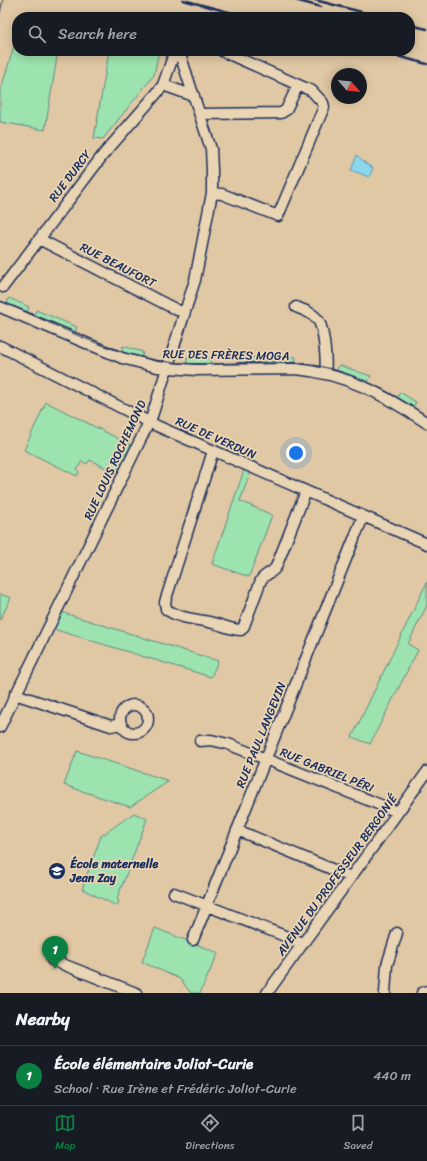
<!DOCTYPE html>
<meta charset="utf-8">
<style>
:root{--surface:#171b24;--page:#242831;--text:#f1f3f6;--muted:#9ea1a6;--line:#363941;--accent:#0b8043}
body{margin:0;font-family:Sriracha,sans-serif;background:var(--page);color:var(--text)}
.compass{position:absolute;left:331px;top:68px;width:36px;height:36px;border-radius:50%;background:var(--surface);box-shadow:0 2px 10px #0003;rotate:118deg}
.you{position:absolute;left:296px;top:453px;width:14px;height:14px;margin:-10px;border:3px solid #fff;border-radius:50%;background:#1a73e8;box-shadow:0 0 0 6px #1a73e833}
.badge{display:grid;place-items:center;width:26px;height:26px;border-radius:50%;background:var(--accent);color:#fff;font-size:13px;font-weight:700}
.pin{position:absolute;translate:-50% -33px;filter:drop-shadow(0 1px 2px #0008)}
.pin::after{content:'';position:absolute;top:21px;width:14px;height:12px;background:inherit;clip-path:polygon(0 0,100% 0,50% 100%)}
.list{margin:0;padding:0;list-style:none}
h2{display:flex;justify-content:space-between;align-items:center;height:52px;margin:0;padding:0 16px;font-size:17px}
h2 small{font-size:13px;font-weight:400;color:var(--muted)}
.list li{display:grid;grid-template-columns:26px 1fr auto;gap:12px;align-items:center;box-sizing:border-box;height:60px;padding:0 16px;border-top:1px solid var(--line)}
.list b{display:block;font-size:15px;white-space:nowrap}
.list p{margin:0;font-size:13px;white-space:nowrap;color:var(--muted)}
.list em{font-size:13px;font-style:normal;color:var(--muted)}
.icon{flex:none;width:22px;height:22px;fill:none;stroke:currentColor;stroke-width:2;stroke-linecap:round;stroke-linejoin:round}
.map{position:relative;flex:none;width:427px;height:993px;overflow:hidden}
.search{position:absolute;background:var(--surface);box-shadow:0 2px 10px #0003;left:12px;right:12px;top:12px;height:44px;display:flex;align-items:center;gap:10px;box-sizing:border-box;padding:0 14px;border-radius:16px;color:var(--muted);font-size:15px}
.sheet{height:112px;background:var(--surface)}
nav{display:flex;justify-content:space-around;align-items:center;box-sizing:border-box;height:56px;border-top:1px solid var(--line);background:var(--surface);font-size:11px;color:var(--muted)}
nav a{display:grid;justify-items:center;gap:2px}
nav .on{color:var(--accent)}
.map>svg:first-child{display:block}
.green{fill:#9ce3af;stroke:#5c8986}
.water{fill:#8bd7eb;stroke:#5e94b3}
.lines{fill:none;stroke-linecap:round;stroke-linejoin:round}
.minor-casing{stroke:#1b2f5e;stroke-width:13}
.minor{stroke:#e9d4b3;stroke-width:10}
.tram{stroke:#1b2f5e;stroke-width:1}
.rail{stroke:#1b2f5e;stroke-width:2.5}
.labels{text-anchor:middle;stroke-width:3.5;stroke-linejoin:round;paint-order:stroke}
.street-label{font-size:12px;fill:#1b2f5e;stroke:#e9d4b3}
.poi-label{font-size:12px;font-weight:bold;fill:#1b2f5e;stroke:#e9d4b3;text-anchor:start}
</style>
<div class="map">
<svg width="427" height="993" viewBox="0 0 427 993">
<rect width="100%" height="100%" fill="#e0c8a4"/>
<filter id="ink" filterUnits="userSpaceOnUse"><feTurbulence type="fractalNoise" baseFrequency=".025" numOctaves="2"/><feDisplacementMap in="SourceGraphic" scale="8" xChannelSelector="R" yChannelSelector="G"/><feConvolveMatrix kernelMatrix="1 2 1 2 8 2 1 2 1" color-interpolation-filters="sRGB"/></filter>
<g filter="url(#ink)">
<path class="green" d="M17,37v14h41l-13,79 -45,-8v-30z
M109,51h50l-5,24 -51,64 -9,-1z
M9,298l20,9 -3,7 -20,-9z
M36,310l41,17 -3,7 -41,-17z
M123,346l20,6 -2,7 -20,-6z
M267,357h29l-1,8h-55v-7z
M187,358h23l1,8h-24z
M339,365l32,11 -4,7 -31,-11z
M400,392l16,10 -4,7 -15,-10z
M46,402l85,43 -15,28 -26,-13 -3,4 -5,-3 -5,9 2,2 -2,4 -53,-26z
M244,470l6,3 -10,28 32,14 -23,62 -37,-13z
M427,582v23l-19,39 10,6 -48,94 -18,-7z
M0,594l11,4 -11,22z
M61,612l157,49 -7,16 -158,-48z
M77,751l92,30 -39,26 -66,-22z
M134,813l13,6 -30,80 2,2 -2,5 -35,-17 19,-53z
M155,928l63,25 -18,40h-9l-11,-14 -38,-17z"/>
<path class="water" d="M357,155l8,8 8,5 -4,9 -18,-7z"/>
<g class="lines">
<g class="minor-casing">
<path id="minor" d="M163,85l31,11
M200,114l81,-1 5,-3 12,-25
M212,193l10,1 56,22 46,-109 -1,-4 -11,-12 -90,-40
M39,239l138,71 8,2
M3,287l100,-132 54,-62 6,-8 12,-34
M0,307l122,51 35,9 39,3 100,-1c52,5 88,26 131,54
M296,307c8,3 17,6 22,13 6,8 9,43 7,53
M0,346l157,80 270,118
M213,451l-48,151 1,7c13,10 32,10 47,14 10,2 18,7 28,7l3,-4 17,-46c4,-6 11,-7 15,-13l30,-76
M356,534l7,-17
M15,694l96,32 10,-2
M120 719a14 14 0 1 1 28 0a14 14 0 1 1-28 0Z
M0,727l152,-311 43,-136 17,-87v-23l-1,-21 -32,-98
M200,741l11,-1 17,4 170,68
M237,830l114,47
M174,893l129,50
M193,940l161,-401
M52,960l84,33
M267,993l160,-221
M385,993l2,-28 10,-32
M422,993l5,-2"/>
</g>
<use href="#minor" class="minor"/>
<path class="tram" d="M0,13l3,-13
M0,301c49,20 102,50 155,59 42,8 85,1 127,2 55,1 101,24 145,54"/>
<path class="rail" d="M183,0l65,17
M295,0l26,7
M315,0l66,17
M410,25l17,4
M378,51l49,13"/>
</g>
</g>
<defs>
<g id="school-disc" transform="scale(0.9)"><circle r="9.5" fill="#1b2f5e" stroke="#e9d4b3"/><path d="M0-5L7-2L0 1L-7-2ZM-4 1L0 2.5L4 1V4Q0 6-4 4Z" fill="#fff"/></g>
</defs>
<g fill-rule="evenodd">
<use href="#school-disc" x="57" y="871"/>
</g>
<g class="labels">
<g class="street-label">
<text transform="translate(70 176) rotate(-53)" y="4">RUE DURCY</text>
<text transform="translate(118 265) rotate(27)" y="4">RUE BEAUFORT</text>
<text transform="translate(226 355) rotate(1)" y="4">RUE DES FRÈRES MOGA</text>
<text transform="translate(216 438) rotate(24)" y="4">RUE DE VERDUN</text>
<text transform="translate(115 460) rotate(-65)" y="4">RUE LOUIS ROCHEMOND</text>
<text transform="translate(261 735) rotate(-68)" y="4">RUE PAUL LANGEVIN</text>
<text transform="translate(327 770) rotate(22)" y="4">RUE GABRIEL PÉRI</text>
<text transform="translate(337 875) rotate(-54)" y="4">AVENUE DU PROFESSEUR BERGONIÉ</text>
</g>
<g class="poi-label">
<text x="70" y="868">École maternelle<tspan x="70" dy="14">Jean Zay</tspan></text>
</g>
</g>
</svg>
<svg class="compass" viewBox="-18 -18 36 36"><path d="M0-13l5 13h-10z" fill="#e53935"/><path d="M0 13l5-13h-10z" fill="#9ea1a6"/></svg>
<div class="you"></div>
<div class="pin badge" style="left:55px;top:969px">1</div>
<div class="search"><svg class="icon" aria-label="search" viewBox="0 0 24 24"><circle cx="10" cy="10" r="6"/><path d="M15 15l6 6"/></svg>Search here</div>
</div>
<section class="sheet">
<h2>Nearby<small></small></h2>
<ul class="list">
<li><span class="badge">1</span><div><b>École élémentaire Joliot-Curie</b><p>School · Rue Irène et Frédéric Joliot-Curie</p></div><em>440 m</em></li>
</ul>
</section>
<nav>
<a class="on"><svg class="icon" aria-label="map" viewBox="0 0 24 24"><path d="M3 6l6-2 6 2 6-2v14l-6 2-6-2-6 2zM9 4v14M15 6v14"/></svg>Map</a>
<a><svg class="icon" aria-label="directions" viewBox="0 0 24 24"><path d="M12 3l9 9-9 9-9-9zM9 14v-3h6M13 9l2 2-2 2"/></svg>Directions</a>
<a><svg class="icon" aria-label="saved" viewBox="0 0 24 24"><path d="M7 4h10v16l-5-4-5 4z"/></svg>Saved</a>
</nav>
